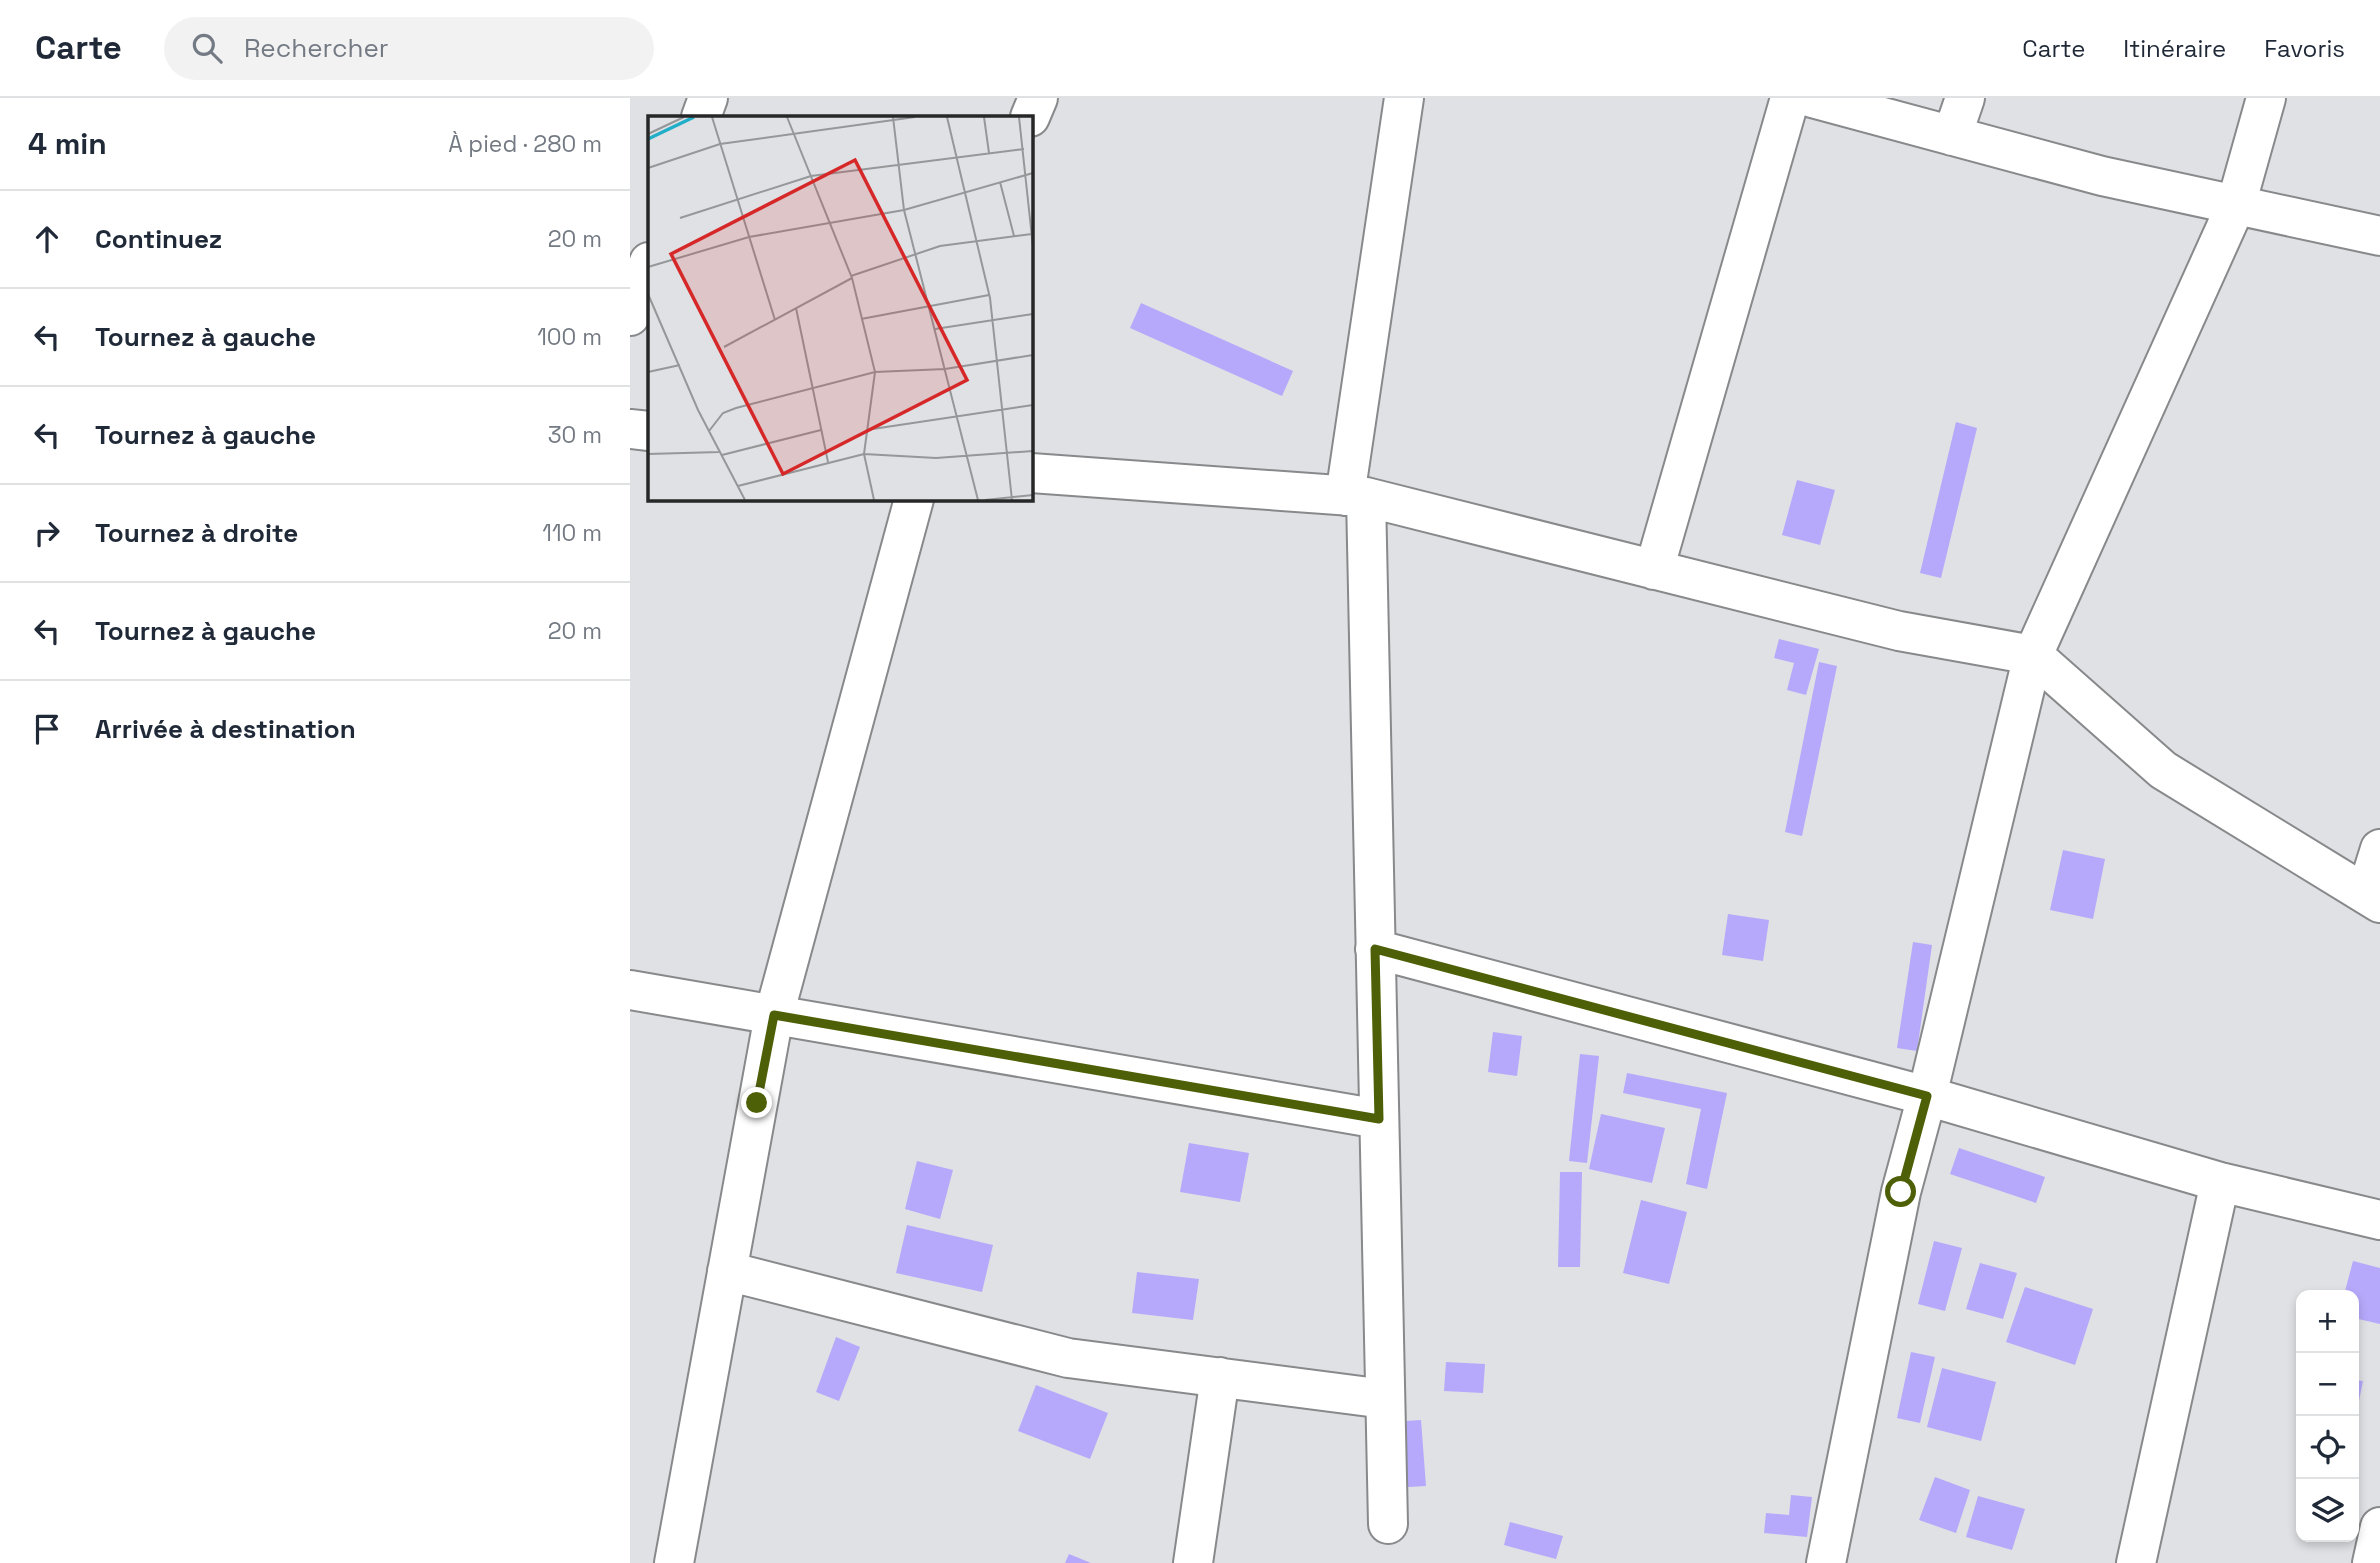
<!DOCTYPE html>
<html lang="fr">
<meta charset="utf-8">
<style>
:root{--surface:#fff;--page:#f2f2f3;--text:#1f2937;--muted:#747a83;--line:#e0e1e3}
body{margin:0;font-family:"Space Grotesk",sans-serif;background:var(--page);color:var(--text)}
.controls{position:absolute;right:21px;bottom:21px;display:grid;overflow:hidden;border-radius:14px;box-shadow:0 4px 10px #0003}
.controls button{width:63px;height:63px;display:grid;place-items:center;padding:0;border:0;border-bottom:2px solid var(--line);background:var(--surface);color:var(--text);font:35px sans-serif}
.stop{position:absolute;width:21px;height:21px;margin:-16px;border:5px solid #4d6007;border-radius:50%;background:#fff}
.stop.end{background:#4d6007;border-color:#fff;box-shadow:0 2px 7px #0008}
.list{margin:0;padding:0;list-style:none}
h2{display:flex;justify-content:space-between;align-items:center;height:91px;margin:0;padding:0 28px;font-size:30px}
h2 small{font-size:23px;font-weight:400;color:var(--muted)}
.list li{display:grid;grid-template-columns:46px 1fr auto;gap:21px;align-items:center;box-sizing:border-box;height:98px;padding:0 28px;border-top:2px solid var(--line)}
.list b{display:block;font-size:26px;white-space:nowrap}
.list em{font-size:23px;font-style:normal;color:var(--muted)}
.icon{flex:none;width:38px;height:38px;fill:none;stroke:currentColor;stroke-width:2;stroke-linecap:round;stroke-linejoin:round}
.map{position:relative;flex:none;width:1750px;height:1465px;overflow:hidden}
header{display:flex;align-items:center;gap:42px;box-sizing:border-box;height:98px;padding:0 35px;background:var(--surface);border-bottom:2px solid var(--line)}
header strong{font-size:33px}
nav{display:flex;gap:38px;margin-inline-start:auto;font-size:24px}
.search{width:490px;height:63px;background:var(--page);display:flex;align-items:center;gap:18px;box-sizing:border-box;padding:0 24px;border-radius:38px;color:var(--muted);font-size:26px}
main{display:flex}
aside{flex:1;background:var(--surface)}
.map>svg:first-child{display:block}
.building{fill:#b6a9fb}
.lines{fill:none;stroke-linecap:round;stroke-linejoin:round}
.minor-casing{stroke:#87898b;stroke-width:42}
.minor{stroke:#fff;stroke-width:38}
.route{stroke:#4d6007;stroke-width:9}
.inset-river{fill:none;stroke:#21aec8;stroke-width:3.5}
.inset-road{fill:none;stroke:#959799;stroke-width:2}
.view{fill:#d62828;fill-opacity:0.15;stroke:#d62828;stroke-width:3.5}
.inset-edge{fill:none;stroke:#272728;stroke-width:3.5}
</style>
<header>
<strong>Carte</strong>
<div class="search"><svg class="icon" aria-label="search" viewBox="0 0 24 24"><circle cx="10" cy="10" r="6"/><path d="M15 15l6 6"/></svg>Rechercher</div>
<nav><a>Carte</a><a>Itinéraire</a><a>Favoris</a></nav>
</header>
<main>
<aside>
<h2>4 min<small>À pied · 280 m</small></h2>
<ul class="list">
<li><svg class="icon" aria-label="ahead" viewBox="0 0 24 24"><path d="M12 20V5M6 11l6-6 6 6"/></svg><div><b>Continuez</b></div><em>20 m</em></li>
<li><svg class="icon" aria-label="left" viewBox="0 0 24 24"><path d="M17 20v-9H6M10 6l-5 5 5 5"/></svg><div><b>Tournez à gauche</b></div><em>100 m</em></li>
<li><svg class="icon" aria-label="left" viewBox="0 0 24 24"><path d="M17 20v-9H6M10 6l-5 5 5 5"/></svg><div><b>Tournez à gauche</b></div><em>30 m</em></li>
<li><svg class="icon" aria-label="right" viewBox="0 0 24 24"><path d="M7 20v-9h11M14 6l5 5-5 5"/></svg><div><b>Tournez à droite</b></div><em>110 m</em></li>
<li><svg class="icon" aria-label="left" viewBox="0 0 24 24"><path d="M17 20v-9H6M10 6l-5 5 5 5"/></svg><div><b>Tournez à gauche</b></div><em>20 m</em></li>
<li><svg class="icon" aria-label="arrive" viewBox="0 0 24 24"><path d="M6 21V4h12l-3 4 3 4H6"/></svg><div><b>Arrivée à destination</b></div></li>
</ul>
</aside>
<div class="map">
<svg width="1750" height="1465" viewBox="0 0 1750 1465">
<rect width="100%" height="100%" fill="#dfe1e4"/>
<path class="building" d="M511,205l152,68 -11,25 -152,-68z
M1326,324l21,6 -36,150 -21,-5z
M1167,382l38,10 -15,55 -38,-10z
M1149,541l40,10 -13,46 -19,-5 7,-27 -20,-5z
M1189,564l18,4 -35,170 -17,-4z
M1433,752l42,9 -12,60 -43,-9z
M1098,816l41,6 -6,41 -41,-6z
M1283,844l19,3 -15,106 -20,-3z
M863,934l29,4 -5,40 -29,-4z
M950,956l19,2 -12,107 -18,-2z
M997,975l100,20 -20,96 -21,-5 15,-75 -78,-16z
M971,1016l64,14 -13,55 -63,-14z
M559,1045l60,10 -9,49 -60,-10z
M1329,1050l86,29 -9,26 -86,-29z
M287,1063l36,9 -13,49 -35,-10z
M930,1074h22l-2,95h-22z
M1011,1102l46,12 -18,72 -46,-11z
M277,1127l86,20 -11,47 -86,-19z
M1304,1143l28,7 -17,63 -27,-7z
M1723,1163l27,7v56l-26,-6v-23h-10z
M1350,1165l37,10 -14,46 -37,-10z
M507,1174l62,7 -6,41 -61,-7z
M1395,1189l68,22 -18,56 -69,-23z
M206,1239l24,10 -21,54 -23,-9z
M1281,1254l24,5 -15,66 -23,-5z
M816,1264l39,2 -2,29 -39,-2z
M1312,1270l54,14 -15,59 -54,-14z
M1724,1282l9,1 -8,39h-1z
M406,1287l72,28 -18,46 -72,-28z
M791,1322l5,66 -33,2 -4,-66z
M1305,1379l35,13 -14,43 -37,-13z
M1161,1397l21,2 -5,40 -43,-4 2,-20 23,2z
M1348,1398l47,13 -13,41 -46,-13z
M880,1424l53,14 -7,23 -52,-14z
M439,1456l22,9h-26z"/>
<g class="lines">
<g class="minor-casing">
<path id="minor" d="M1182,0l290,78 278,60
M71,19l7,-19
M400,19l8,-19
M1322,38l13,-38
M0,218l19,-54
M0,331l19,2
M401,375l335,24 533,134 134,24 130,115 217,133
M715,398l59,-398
M736,399l22,1027
M1024,472l136,-472
M1736,796l14,-45
M745,851l552,147 293,86 160,38
M0,892l749,129
M97,1173l341,87 317,41
M44,1465l100,-548 140,-516
M563,1465l27,-186
M1196,1465l75,-371 26,-96 106,-441 203,-450 30,-107
M1506,1465l84,-381
M1742,1465l8,-36"/>
</g>
<use href="#minor" class="minor"/>
</g>
<g class="lines">
<path class="route" d="M127,1005l17,-88 605,104 -4,-170 552,147 -26,96"/>
</g>
<g transform="translate(18 18)">
<rect width="385" height="385" fill="#dfe1e4"/>
<path class="inset-river" d="M0,23l46,-22"/>
<path class="inset-road" d="M64,1l63,203M139,1l65,161 23,94 -11,82 10,46M245,1l11,93 74,290M299,1l43,181 22,202M336,1l5,36M371,1l14,130M0,18l36,-17M0,52l72,-24 195,-27M352,66l14,54M32,102l131,-42 213,-27M0,151l101,-30 155,-27 129,-37M203,160l89,-30 92,-12M0,178l50,116 47,90M148,192l32,154M213,203l128,-24M287,213l98,-15M76,231l128,-69M0,256l32,-7M218,314l167,-25M61,315l14,-18 13,-5 139,-36 70,-3 88,-14M0,338l71,-2M74,339l99,-25M90,370l126,-32 72,4 97,-7M337,384l48,-5"/>
<path class="view" d="M207,44l112,220 -184,94 -112,-220z"/>
<rect width="385" height="385" class="inset-edge"/>
</g>
</svg>
<div class="controls">
<button>+</button>
<button>−</button>
<button><svg class="icon" aria-label="locate" viewBox="0 0 24 24"><circle cx="12" cy="12" r="6"/><path d="M12 2v4M12 18v4M2 12h4M18 12h4"/></svg></button>
<button><svg class="icon" aria-label="layers" viewBox="0 0 24 24"><path d="M12 4l9 5-9 5-9-5zM3 14l9 5 9-5"/></svg></button>
</div>
<div class="stop" style="left:1271px;top:1094px"></div>
<div class="stop end" style="left:127px;top:1005px"></div>
</div>
</main>
